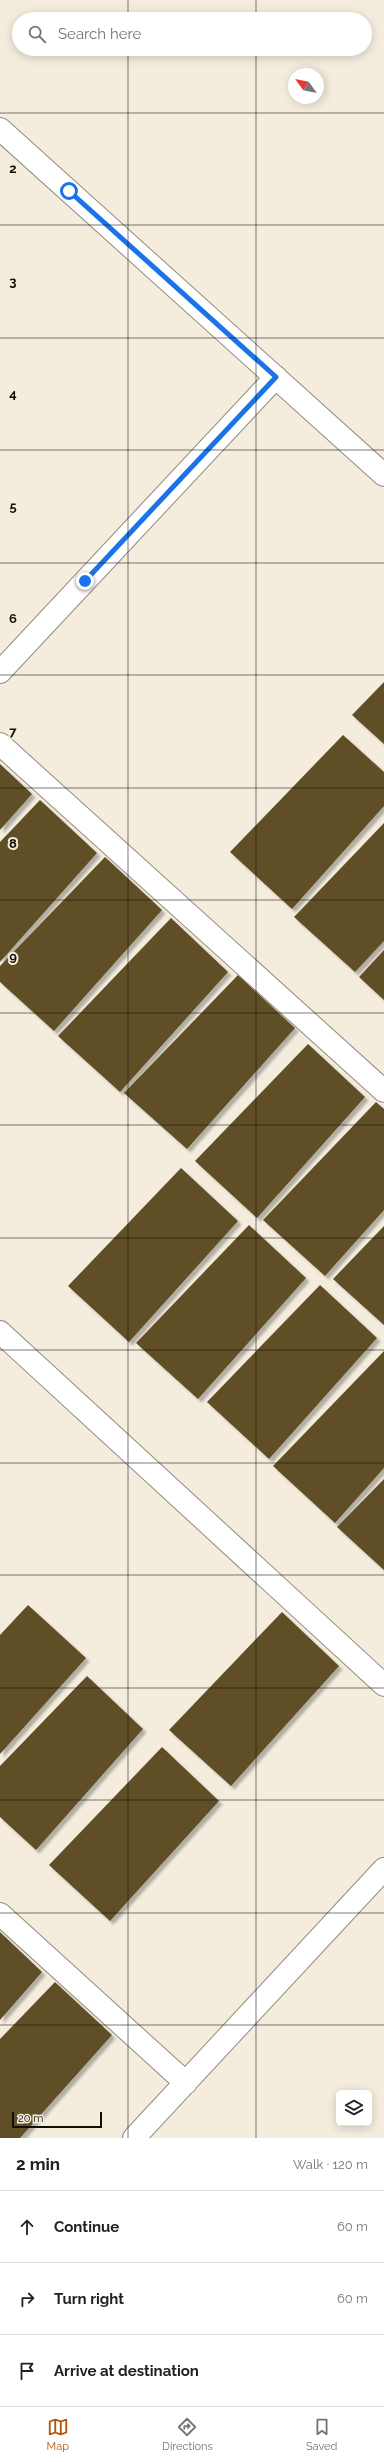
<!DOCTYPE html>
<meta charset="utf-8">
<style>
:root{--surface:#fff;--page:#f2f2f2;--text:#202124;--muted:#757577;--line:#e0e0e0;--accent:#b45309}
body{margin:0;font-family:Raleway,sans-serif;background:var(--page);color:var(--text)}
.controls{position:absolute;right:12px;bottom:12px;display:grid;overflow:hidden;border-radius:6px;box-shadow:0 2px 10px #0003}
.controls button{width:36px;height:36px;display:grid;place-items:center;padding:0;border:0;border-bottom:1px solid var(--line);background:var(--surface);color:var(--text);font:20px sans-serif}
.compass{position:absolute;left:288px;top:68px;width:36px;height:36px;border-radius:50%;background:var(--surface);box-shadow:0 2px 10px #0003;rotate:303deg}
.scale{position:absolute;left:12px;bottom:10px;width:90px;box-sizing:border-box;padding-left:4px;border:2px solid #110e09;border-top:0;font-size:11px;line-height:14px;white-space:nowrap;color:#110e09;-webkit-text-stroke:3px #f4edde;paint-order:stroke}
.stop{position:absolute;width:12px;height:12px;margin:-9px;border:3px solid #1a73e8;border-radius:50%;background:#fff}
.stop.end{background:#1a73e8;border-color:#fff;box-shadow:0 1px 4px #0008}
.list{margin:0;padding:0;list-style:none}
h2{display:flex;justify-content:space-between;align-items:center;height:52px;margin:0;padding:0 16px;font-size:17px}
h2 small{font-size:13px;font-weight:400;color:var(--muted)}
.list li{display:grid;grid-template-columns:26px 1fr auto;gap:12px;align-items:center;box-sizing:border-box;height:72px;padding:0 16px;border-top:1px solid var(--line)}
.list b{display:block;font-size:15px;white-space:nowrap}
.list em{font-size:13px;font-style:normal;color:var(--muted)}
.icon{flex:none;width:22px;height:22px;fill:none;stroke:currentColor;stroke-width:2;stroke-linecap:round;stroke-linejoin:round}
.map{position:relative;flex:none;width:384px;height:2138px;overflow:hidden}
.search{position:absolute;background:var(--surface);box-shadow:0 2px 10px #0003;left:12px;right:12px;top:12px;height:44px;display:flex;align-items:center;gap:10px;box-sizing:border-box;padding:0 14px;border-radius:22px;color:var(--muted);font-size:15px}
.sheet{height:268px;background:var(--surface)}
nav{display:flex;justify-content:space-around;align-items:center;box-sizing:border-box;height:56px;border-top:1px solid var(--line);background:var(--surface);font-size:11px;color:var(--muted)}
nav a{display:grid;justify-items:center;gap:2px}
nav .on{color:var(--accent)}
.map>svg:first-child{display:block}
.building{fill:#604f25;filter:url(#shadow)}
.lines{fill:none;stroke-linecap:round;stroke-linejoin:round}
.street-casing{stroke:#928b7e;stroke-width:24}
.street{stroke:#fff;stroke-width:22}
.route{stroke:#1a73e8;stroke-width:5}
.grid{fill:none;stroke:#110e09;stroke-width:1;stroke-opacity:0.55}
.grid-label{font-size:13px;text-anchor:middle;font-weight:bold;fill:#110e09;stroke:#f4edde;stroke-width:4;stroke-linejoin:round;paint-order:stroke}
</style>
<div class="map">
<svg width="384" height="2138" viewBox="0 0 384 2138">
<defs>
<filter id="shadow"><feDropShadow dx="3.5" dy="3.5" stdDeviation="1" flood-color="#0004"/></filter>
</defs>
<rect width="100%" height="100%" fill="#f4edde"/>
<path class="building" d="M384,682v62l-32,-29z
M343,735l41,37v34l-92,103 -62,-57z
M0,764l32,30 -32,36z
M40,800l57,53 -97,109v-120z
M384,823v118l-29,31 -61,-55z
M105,857l57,53 -108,121 -54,-49v-16z
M171,918l57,54 -108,120 -62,-56z
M384,950v50l-25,-23z
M238,975l57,53 -108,121 -63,-56z
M308,1044l57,53 -108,121 -62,-57z
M376,1102l8,7v101l-59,66 -62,-56z
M181,1168l57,53 -109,121 -61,-56z
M249,1225l57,53 -108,121 -62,-56z
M384,1226v99l-51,-46z
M320,1285l57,53 -108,121 -62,-57z
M384,1351v117l-49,55 -62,-57z
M384,1479v91l-47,-43z
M28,1605l58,53 -86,96v-119z
M282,1612l57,54 -108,120 -62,-56z
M87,1676l56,53 -107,121 -36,-33v-51z
M162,1747l57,54 -109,120 -61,-56z
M0,1932l42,40 -42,48z
M55,1982l57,53 -92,103h-20v-99z"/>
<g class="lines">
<g class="street-casing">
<path id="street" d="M0,129l384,346
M0,672l276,-295
M0,744l384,347
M0,1332l384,353
M0,1914l186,169
M134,2138l250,-269"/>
</g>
<use href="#street" class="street"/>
</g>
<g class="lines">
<path class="route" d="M69,191l207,186 -191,204"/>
</g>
<path class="grid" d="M128,0v19M256,0v19M128,49v2089M256,49v2089M0,113h384M0,225h384M0,338h384M0,450h384M0,563h384M0,675h384M0,788h384M0,900h384M0,1013h384M0,1125h384M0,1238h384M0,1350h384M0,1463h384M0,1575h384M0,1688h384M0,1800h384M0,1913h384M0,2025h384"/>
<g class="grid-label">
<text x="13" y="173">2</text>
<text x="13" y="286">3</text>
<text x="13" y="398">4</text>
<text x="13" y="511">5</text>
<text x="13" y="623">6</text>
<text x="13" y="736">7</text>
<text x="13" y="848">8</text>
<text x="13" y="961">9</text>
</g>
</svg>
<div class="controls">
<button><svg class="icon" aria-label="layers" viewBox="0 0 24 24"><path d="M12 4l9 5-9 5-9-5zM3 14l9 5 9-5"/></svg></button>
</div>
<svg class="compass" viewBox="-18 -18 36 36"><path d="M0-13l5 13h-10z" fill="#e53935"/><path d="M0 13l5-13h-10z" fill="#757577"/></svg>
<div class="scale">20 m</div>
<div class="stop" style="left:69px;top:191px"></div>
<div class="stop end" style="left:85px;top:581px"></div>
<div class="search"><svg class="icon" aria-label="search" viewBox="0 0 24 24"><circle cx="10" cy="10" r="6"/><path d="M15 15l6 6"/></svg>Search here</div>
</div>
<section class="sheet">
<h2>2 min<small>Walk · 120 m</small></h2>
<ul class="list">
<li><svg class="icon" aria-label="ahead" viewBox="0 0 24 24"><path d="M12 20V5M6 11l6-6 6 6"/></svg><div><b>Continue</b></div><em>60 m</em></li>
<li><svg class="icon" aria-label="right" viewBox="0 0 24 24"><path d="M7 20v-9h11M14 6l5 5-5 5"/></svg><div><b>Turn right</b></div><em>60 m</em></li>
<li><svg class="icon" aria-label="arrive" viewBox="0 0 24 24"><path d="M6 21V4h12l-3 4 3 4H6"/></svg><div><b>Arrive at destination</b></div></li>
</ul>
</section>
<nav>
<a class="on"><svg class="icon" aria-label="map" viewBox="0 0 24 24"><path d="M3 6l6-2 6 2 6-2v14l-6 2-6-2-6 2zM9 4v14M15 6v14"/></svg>Map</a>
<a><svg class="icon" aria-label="directions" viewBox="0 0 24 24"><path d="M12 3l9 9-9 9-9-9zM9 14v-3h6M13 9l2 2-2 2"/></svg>Directions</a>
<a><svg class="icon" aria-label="saved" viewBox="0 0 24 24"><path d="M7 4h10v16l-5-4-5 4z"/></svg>Saved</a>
</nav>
